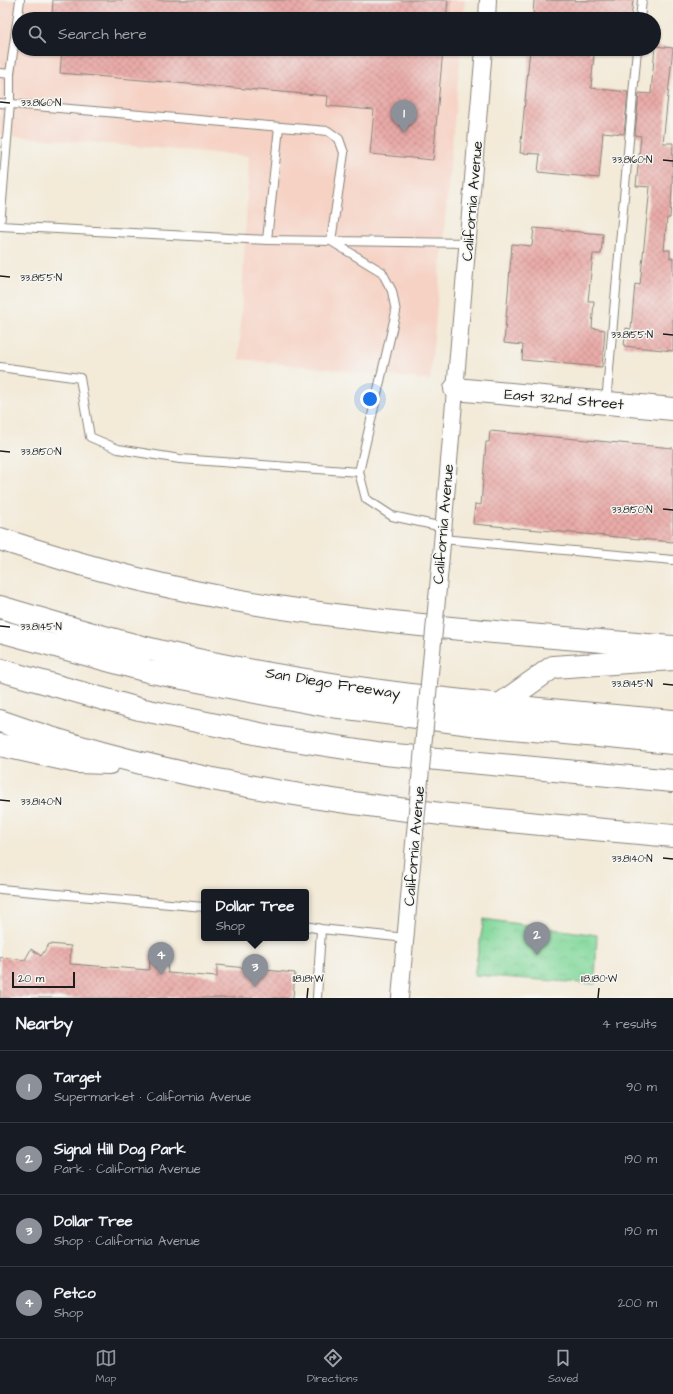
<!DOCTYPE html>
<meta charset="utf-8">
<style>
:root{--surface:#171b24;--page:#20242c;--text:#f1f3f6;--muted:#9ea1a6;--line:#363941;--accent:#8c9099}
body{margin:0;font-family:"Architects Daughter",sans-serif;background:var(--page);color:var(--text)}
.scale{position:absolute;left:12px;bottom:10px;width:63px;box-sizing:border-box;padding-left:4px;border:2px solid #1c1c1c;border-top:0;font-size:11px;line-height:14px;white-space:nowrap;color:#1c1c1c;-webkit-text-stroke:3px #f6f6f2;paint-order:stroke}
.you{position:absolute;left:370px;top:399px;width:14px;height:14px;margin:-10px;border:3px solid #fff;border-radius:50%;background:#1a73e8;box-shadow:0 0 0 6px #1a73e833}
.badge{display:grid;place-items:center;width:26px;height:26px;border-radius:50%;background:var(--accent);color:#fff;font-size:13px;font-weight:700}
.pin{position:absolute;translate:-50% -33px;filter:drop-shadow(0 1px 2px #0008)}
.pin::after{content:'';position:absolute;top:21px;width:14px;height:12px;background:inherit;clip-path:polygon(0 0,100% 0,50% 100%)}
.popup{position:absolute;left:201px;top:889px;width:108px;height:52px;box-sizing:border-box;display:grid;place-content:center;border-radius:4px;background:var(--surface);filter:drop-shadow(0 1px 3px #0005);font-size:13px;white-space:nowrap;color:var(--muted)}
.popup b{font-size:15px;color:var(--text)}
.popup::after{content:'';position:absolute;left:50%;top:100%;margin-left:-8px;border:8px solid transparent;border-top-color:var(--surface)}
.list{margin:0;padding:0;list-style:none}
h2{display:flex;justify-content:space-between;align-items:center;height:52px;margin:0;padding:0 16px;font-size:17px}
h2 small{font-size:13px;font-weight:400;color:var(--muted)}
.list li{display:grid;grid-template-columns:26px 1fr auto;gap:12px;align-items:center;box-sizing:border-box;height:72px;padding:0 16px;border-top:1px solid var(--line)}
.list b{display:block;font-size:15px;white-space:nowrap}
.list p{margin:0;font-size:13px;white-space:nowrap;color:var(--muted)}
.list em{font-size:13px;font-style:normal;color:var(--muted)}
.icon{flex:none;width:22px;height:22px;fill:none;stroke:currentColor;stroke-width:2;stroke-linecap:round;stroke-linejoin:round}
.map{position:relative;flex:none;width:673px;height:998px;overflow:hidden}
.search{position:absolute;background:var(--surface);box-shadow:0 1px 3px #0004;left:12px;right:12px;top:12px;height:44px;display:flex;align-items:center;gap:10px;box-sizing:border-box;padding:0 14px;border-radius:22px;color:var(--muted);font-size:15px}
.sheet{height:340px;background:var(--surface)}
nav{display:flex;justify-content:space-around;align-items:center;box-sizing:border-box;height:56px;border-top:1px solid var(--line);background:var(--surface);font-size:11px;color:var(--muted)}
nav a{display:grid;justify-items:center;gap:2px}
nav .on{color:var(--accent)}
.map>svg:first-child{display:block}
.built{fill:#f6d2c4}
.park{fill:url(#park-crowns);stroke:#507a5c}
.building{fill:url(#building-cross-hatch)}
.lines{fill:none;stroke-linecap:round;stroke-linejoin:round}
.lane-casing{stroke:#88837a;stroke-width:10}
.street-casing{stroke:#88837a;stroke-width:18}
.secondary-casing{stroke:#88837a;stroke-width:24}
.highway-casing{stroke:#88837a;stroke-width:24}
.lane{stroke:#fff;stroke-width:8}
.street{stroke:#fff;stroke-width:16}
.secondary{stroke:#fff;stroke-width:22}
.highway{stroke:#fff;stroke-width:22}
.street-bridge-casing{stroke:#88837a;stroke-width:18;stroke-linecap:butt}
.street-bridge{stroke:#fff;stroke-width:16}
.ticks{fill:none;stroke:#1c1c1c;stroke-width:1.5}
.labels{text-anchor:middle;stroke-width:3;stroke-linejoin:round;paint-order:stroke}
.street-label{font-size:15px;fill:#1c1c1c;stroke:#f6f6f2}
.ticks-label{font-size:10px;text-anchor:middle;fill:#1c1c1c;stroke:#f6f6f2;stroke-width:3;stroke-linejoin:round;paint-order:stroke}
</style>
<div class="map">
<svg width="673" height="998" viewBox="0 0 673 998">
<defs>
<pattern id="park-crowns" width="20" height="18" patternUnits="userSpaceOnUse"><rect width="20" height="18" fill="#83d89b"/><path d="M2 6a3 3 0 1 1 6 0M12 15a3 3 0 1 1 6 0" fill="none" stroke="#71b985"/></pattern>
<pattern id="building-cross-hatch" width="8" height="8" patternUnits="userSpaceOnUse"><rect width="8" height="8" fill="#e9aba8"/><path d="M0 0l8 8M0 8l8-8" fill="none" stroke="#c79390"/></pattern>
</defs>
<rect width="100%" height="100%" fill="#f6f6f2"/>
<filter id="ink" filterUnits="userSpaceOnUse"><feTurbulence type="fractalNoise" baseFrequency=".025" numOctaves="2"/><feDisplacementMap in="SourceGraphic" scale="8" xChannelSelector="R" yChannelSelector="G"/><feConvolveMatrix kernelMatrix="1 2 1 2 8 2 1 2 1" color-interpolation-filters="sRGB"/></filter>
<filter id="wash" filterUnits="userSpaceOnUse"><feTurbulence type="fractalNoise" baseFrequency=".012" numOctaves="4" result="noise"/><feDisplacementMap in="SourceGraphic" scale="16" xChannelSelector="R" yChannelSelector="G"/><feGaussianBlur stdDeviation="0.9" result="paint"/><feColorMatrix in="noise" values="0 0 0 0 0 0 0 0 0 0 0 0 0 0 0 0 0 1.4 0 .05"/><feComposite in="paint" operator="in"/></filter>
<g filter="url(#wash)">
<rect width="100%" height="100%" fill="#f3ead8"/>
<path class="built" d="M0,0h465l-2,19h-444v30h442l-31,331 -191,-21 10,-203 -249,-21z"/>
<path class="park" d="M484,919l113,16 -2,49 -121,-9z"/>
<g id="blocks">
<path class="building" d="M53,0h395l-2,19h-381v-2l-13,-1z
M534,0l62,1v-1h37l-2,19h-94v-3h-4z
M655,46l18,2 -10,95h10l-1,46 -2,29h-3l-3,32h6v8h3v93l-49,-5 2,-18 5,1 4,-45 5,1 10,-98 -14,-1 5,-50 -6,-1 4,-42 12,1z
M62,49h381l-10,111 -63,-6 4,-44 -47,-4 1,-10 -268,-23z
M530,49h60l-1,5h5l-3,34 37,4 -4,42 -21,-2 -4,46 -61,-6 2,-18 -20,-1z
M534,228l69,6 -2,20h-8l-5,47h6l-2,27 13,2 -3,37 -80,-7 1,-15 -19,-2 8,-99 20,2z
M490,431l183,17v94l-200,-18 2,-20 6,1 5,-63h3z
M49,944l22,2 -1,18 79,6 2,-16 15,1 2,18 49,4v-12l78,8 -2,25h-293v-41l25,3 6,-11 10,7z"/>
</g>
</g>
<g filter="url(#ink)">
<use href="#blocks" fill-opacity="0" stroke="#88837a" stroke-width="1"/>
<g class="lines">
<g class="lane-casing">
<path id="lane" d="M640,19l2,-19
M0,73l10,1v29l-10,123 267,14 201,3
M10,74l10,-74
M0,103l328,28 11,8 5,14 -13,88
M267,240l12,-113
M331,241l51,31 10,19 4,21 -37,160 7,27 26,17 51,11
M0,367l80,11 10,59 28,12 62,10 179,13
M606,403l31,-354
M442,539l231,21
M0,889l204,18
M306,926l15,3
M317,998l4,-69 85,9"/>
</g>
<g class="street-casing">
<path id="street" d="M487,19l1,-19
M440,567l44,-518
M400,998l11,-123"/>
</g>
<g class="secondary-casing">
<path id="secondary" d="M455,389l218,20"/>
</g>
<g class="highway-casing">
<path id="highway" d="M0,539c96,32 197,57 297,71 125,18 251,26 376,37
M0,607c64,19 128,38 193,52 158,34 319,48 480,62
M0,631l151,41 173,33 155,20 194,18
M0,670l139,39 135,28 110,17 289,27
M498,706l55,-39 120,-8
M0,721c216,77 446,95 673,115
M0,745l77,17 32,1"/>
</g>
<use href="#lane" class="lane"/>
<use href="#street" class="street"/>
<use href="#secondary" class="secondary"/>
<use href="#highway" class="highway"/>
<g class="street-bridge-casing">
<path id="street-bridge" d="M411,875l29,-308"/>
</g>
<use href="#street-bridge" class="street-bridge"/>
</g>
</g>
<path class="ticks" d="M0,102l10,1M663,160l10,1M0,276l10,1M663,334l10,1M0,451l10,1M663,509l10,1M0,626l10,1M663,684l10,1M0,800l10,1M663,858l10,1M307,998l1,-10M598,998l1,-10"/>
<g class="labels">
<g class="street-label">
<text transform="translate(472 201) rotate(-85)" y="5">California Avenue</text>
<text transform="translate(564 399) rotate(5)" y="5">East 32nd Street</text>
<text transform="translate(443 524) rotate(-85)" y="5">California Avenue</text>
<text transform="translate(333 683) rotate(9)" y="5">San Diego Freeway</text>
<text transform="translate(414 846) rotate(-85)" y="5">California Avenue</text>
</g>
</g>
<g class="ticks-label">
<text x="41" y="106">33.8160°N</text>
<text x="632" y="163">33.8160°N</text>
<text x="41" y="281">33.8155°N</text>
<text x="632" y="338">33.8155°N</text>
<text x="41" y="455">33.8150°N</text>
<text x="632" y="513">33.8150°N</text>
<text x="41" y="630">33.8145°N</text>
<text x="632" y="687">33.8145°N</text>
<text x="41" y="805">33.8140°N</text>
<text x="632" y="862">33.8140°N</text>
<text x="308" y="982">118.181°W</text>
<text x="599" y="982">118.180°W</text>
</g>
</svg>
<div class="scale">20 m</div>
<div class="you"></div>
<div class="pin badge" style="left:404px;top:133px">1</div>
<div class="pin badge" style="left:537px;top:955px">2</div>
<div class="pin badge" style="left:255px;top:987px">3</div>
<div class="popup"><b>Dollar Tree</b>Shop</div>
<div class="pin badge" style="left:161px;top:975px">4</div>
<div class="search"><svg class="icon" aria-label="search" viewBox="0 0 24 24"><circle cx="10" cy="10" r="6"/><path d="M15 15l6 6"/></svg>Search here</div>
</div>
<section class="sheet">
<h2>Nearby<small>4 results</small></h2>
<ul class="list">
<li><span class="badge">1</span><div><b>Target</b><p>Supermarket · California Avenue</p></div><em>90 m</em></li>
<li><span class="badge">2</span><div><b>Signal Hill Dog Park</b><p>Park · California Avenue</p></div><em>190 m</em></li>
<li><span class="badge">3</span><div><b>Dollar Tree</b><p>Shop · California Avenue</p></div><em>190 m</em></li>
<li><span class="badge">4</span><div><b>Petco</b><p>Shop</p></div><em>200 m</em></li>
</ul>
</section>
<nav>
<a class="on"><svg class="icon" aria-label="map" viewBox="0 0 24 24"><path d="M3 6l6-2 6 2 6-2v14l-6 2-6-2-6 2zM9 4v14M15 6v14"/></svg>Map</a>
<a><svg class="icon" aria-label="directions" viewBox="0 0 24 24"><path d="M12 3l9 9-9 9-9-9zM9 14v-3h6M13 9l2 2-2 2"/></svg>Directions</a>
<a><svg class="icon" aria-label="saved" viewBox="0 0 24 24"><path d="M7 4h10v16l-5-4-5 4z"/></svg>Saved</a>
</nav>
